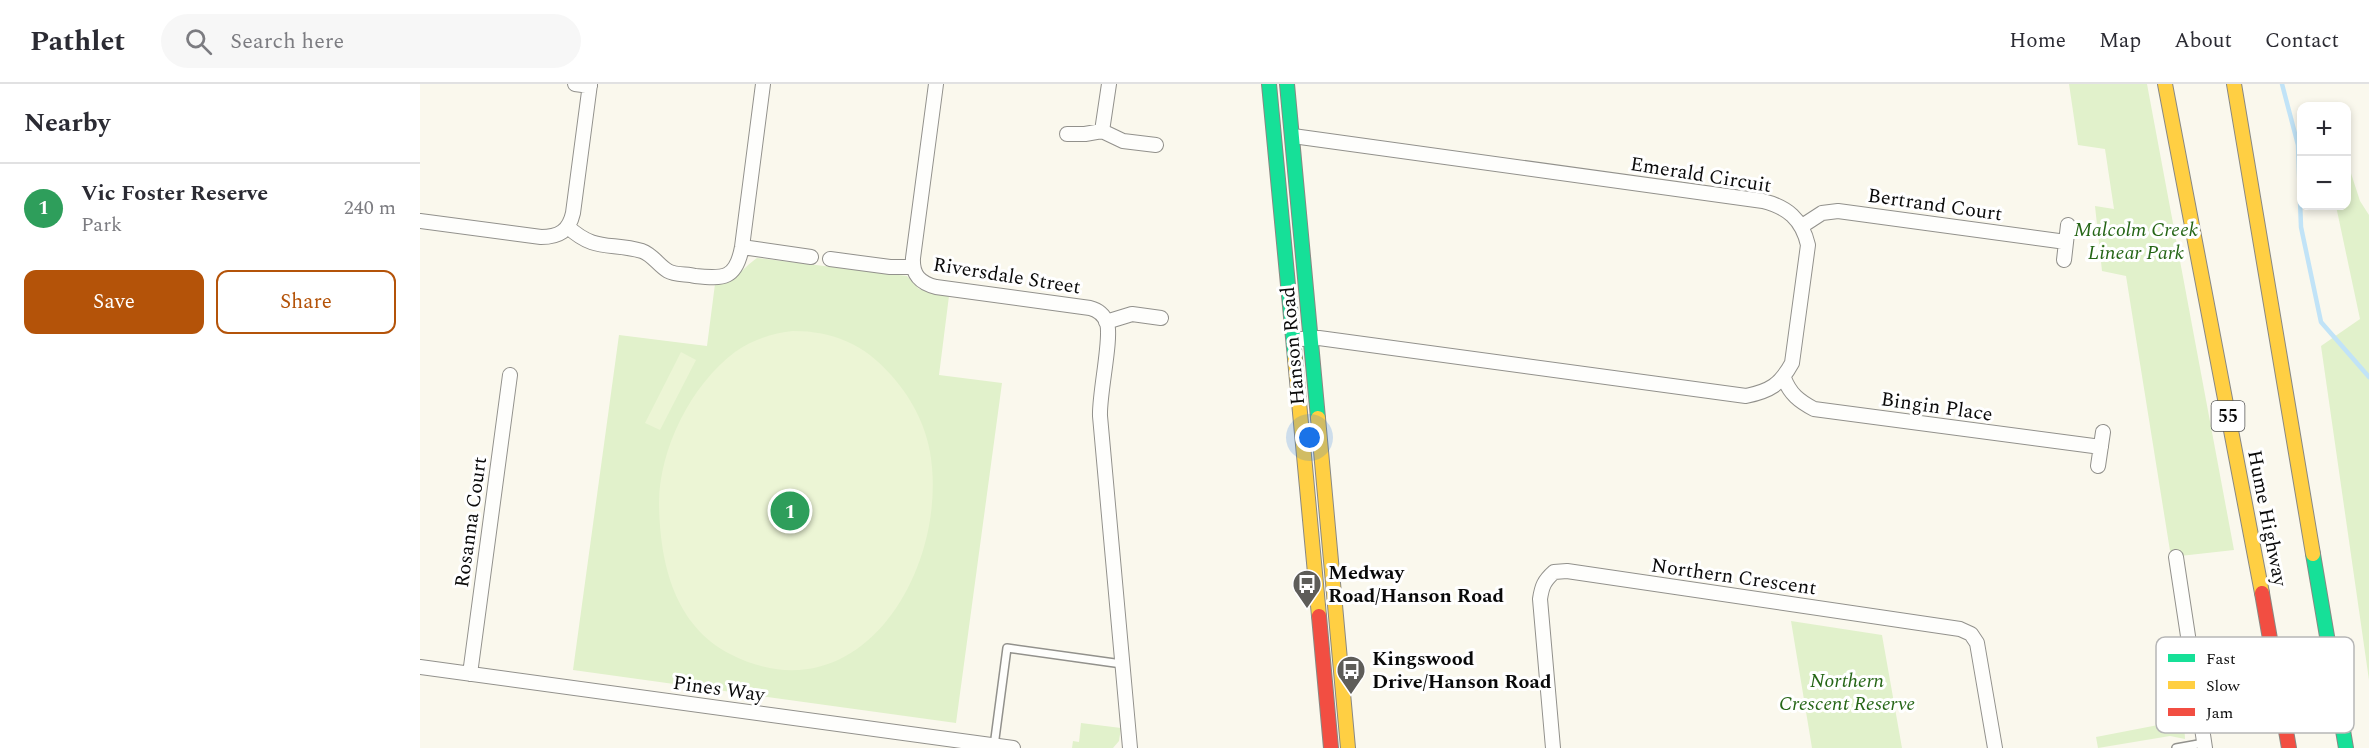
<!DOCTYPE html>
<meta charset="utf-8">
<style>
:root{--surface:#fff;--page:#f7f7f7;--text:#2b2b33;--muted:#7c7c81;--line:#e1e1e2;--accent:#b45309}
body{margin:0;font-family:Spectral,serif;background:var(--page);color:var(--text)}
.controls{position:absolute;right:18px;top:18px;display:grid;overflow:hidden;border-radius:12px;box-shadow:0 3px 9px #0003}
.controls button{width:54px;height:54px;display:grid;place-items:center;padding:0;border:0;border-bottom:2px solid var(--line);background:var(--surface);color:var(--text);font:30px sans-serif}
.you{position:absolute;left:890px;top:354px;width:21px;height:21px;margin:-15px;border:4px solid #fff;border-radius:50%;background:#1a73e8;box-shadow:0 0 0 9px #1a73e833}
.badge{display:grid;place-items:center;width:39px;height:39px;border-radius:50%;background:var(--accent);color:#fff;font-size:20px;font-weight:700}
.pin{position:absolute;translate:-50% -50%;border:3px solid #fff;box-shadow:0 2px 6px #0006}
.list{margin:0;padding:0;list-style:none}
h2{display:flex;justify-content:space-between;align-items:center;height:78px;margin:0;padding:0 24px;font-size:26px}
h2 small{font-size:20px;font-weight:400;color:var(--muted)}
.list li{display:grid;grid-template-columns:39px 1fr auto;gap:18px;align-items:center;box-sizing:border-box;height:90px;padding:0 24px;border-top:2px solid var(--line)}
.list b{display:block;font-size:22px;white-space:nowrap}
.list p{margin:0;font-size:20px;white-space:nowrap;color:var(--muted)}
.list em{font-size:20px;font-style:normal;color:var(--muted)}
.actions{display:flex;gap:12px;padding:18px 24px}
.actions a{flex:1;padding:14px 0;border:2px solid var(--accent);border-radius:12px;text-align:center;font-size:21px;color:var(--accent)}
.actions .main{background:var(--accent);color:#fff}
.icon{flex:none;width:33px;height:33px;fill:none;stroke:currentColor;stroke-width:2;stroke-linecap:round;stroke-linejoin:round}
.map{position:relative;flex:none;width:1949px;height:664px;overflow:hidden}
header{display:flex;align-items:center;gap:36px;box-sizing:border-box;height:84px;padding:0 30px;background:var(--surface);border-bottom:2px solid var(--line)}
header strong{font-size:28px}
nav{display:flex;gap:33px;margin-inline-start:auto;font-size:21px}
.search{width:420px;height:54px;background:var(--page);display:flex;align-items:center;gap:15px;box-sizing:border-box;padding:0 21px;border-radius:33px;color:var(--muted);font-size:22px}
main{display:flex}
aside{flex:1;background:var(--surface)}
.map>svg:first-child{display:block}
.green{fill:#e1f1cb}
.pitch{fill:#ecf5d5}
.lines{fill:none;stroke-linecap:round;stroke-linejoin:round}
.stream{stroke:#c1e3f7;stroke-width:4.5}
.lane-casing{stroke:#92918c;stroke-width:10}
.street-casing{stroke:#92918c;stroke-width:16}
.fast-casing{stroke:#898883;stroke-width:16}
.slow-casing{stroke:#898883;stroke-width:16}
.jam-casing{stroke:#898883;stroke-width:16}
.lane{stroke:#fefefc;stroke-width:7}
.street{stroke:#fefefc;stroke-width:14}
.fast{stroke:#16e098;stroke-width:14}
.slow{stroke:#ffcf43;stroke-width:14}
.jam{stroke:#f24e42;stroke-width:14}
.labels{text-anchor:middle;stroke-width:6;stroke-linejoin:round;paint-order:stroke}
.shield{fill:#fff;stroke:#545454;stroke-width:1.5}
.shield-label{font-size:18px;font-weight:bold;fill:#0a0a0a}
.street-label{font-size:20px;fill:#0a0a0a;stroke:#fff}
.park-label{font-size:20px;font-style:italic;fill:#266617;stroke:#fff}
.poi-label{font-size:20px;font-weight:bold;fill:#0a0a0a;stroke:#fff;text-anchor:start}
.key{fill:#fff;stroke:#b6b6b6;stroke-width:1.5}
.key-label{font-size:16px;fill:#0a0a0a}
</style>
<header>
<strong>Pathlet</strong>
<div class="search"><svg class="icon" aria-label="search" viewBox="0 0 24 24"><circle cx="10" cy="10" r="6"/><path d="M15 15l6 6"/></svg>Search here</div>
<nav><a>Home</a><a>Map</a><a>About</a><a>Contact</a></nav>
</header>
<main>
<aside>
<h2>Nearby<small></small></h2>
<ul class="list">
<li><span class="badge" style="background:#2e9e5b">1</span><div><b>Vic Foster Reserve</b><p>Park</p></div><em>240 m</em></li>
</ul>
<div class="actions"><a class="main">Save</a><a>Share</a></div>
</aside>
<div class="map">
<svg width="1949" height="664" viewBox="0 0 1949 664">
<rect width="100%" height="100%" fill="#faf8ed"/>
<path class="green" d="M1649,0h78l87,466 -63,7 -45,-281 -24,-5 -7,-65 19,3 -9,-60 -27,-4z
M1927,77l13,40 9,14v465l-48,-334 39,-27 -24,-113h10z
M337,174l150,18 12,13 30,7 -10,79 63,8 -46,340 -383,-53 46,-335 88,11 8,-62c22,-3 25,-14 42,-26z
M1371,537l91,14 20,113h-90z
M1764,636l1,19 -15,-3 -72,12 -2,-11z
M661,639l40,5 -2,13 -6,7h-41l1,-7 6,1z"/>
<path class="pitch" d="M373,247c40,0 71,13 98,44 19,21 34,48 39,77 20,114 -69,269 -200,202 -56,-29 -70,-91 -71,-150 0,-55 32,-119 76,-152 17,-12 37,-19 58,-21z
M261,268l15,8 -36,70 -15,-7z"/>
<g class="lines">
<path class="stream" d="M1862,0l16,61 3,82 20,95 48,55"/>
<g class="lane-casing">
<path id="lane" d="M574,662l13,-98 115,16
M1756,664l28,-5"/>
</g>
<g class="street-casing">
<path id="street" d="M155,0l15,2
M516,0l-23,174c-1,17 7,25 23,29l154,21c8,2 14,7 17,15 5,15 -8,71 -7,93l30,332
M682,47l7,-47
M647,50h18l17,-3 21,10 33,4
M873,52l470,65c24,6 39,18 45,44l-16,118c-12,22 -22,28 -46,33l-427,-58 -18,1
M0,137l121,16c18,0 28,-6 32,-24l17,-129
M1382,142l20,-13 16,-2 228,31
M148,143c27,25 42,15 74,24 11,4 16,14 26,20 7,4 19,3 27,5 29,3 41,3 47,-29l21,-163
M322,163l69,10
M410,175l60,8h23
M1644,176l4,-35
M686,238l26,-8 29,4
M1364,294c6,16 15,23 30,31l287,38
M1678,382l5,-34
M1756,473l29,191
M0,583l593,81
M50,590l40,-299
M1133,664l-13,-149c2,-13 4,-18 14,-27l13,-1 393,58 11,5 6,9 18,105"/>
</g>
<g class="fast-casing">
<path id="fast" d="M849,0l26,275
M867,0l31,334
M1893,470l33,194"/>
</g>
<g class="slow-casing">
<path id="slow" d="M1745,0l97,509
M1814,0l79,470
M875,275l24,257
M898,334l30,330"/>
</g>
<g class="jam-casing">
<path id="jam" d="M1842,509l27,155
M899,532l12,132"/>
</g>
<use href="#lane" class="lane"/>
<use href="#street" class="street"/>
<use href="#fast" class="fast"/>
<use href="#slow" class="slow"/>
<use href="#jam" class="jam"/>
</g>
<defs>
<g id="bus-pin" transform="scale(1.5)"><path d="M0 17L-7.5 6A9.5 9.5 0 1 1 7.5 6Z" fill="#5e5d59" stroke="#fff"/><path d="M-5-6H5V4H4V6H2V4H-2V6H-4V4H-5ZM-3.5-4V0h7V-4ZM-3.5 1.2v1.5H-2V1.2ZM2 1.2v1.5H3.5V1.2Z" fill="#fff"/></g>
</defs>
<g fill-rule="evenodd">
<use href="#bus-pin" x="887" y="500"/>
<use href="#bus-pin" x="931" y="586"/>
</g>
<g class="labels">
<rect class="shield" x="1791.5" y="317" width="33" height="30" rx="4.5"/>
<g class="shield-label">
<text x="1808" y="338">55</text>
</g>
<g class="street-label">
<text transform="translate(1281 90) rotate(9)" y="7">Emerald Circuit</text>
<text transform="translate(1515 120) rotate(8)" y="7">Bertrand Court</text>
<text transform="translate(587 191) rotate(9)" y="7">Riversdale Street</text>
<text transform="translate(872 262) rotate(-95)" y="7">Hanson Road</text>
<text transform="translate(1517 322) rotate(8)" y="7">Bingin Place</text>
<text transform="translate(1848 434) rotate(79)" y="7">Hume Highway</text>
<text transform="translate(50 438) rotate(-82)" y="7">Rosanna Court</text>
<text transform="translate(1314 492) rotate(8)" y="7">Northern Crescent</text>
<text transform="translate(299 604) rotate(8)" y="7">Pines Way</text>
</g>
<g class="park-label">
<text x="1716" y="152">Malcolm Creek<tspan x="1716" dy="23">Linear Park</tspan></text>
<text x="1427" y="603">Northern<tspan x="1427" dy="23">Crescent Reserve</tspan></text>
</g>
<g class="poi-label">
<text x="908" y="495">Medway<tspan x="908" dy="23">Road/Hanson Road</tspan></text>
<text x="952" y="581">Kingswood<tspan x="952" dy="23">Drive/Hanson Road</tspan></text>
</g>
</g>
<rect x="1736" y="553" width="198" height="96" rx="9" class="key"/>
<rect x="1748" y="570" width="27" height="8" fill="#16e098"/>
<rect x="1748" y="597" width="27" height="8" fill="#ffcf43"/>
<rect x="1748" y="624" width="27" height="8" fill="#f24e42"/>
<g class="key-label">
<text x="1786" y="580">Fast</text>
<text x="1786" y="607">Slow</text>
<text x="1786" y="634">Jam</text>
</g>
</svg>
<div class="controls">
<button>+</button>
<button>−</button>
</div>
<div class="you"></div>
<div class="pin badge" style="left:370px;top:427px;background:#2e9e5b">1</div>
</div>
</main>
